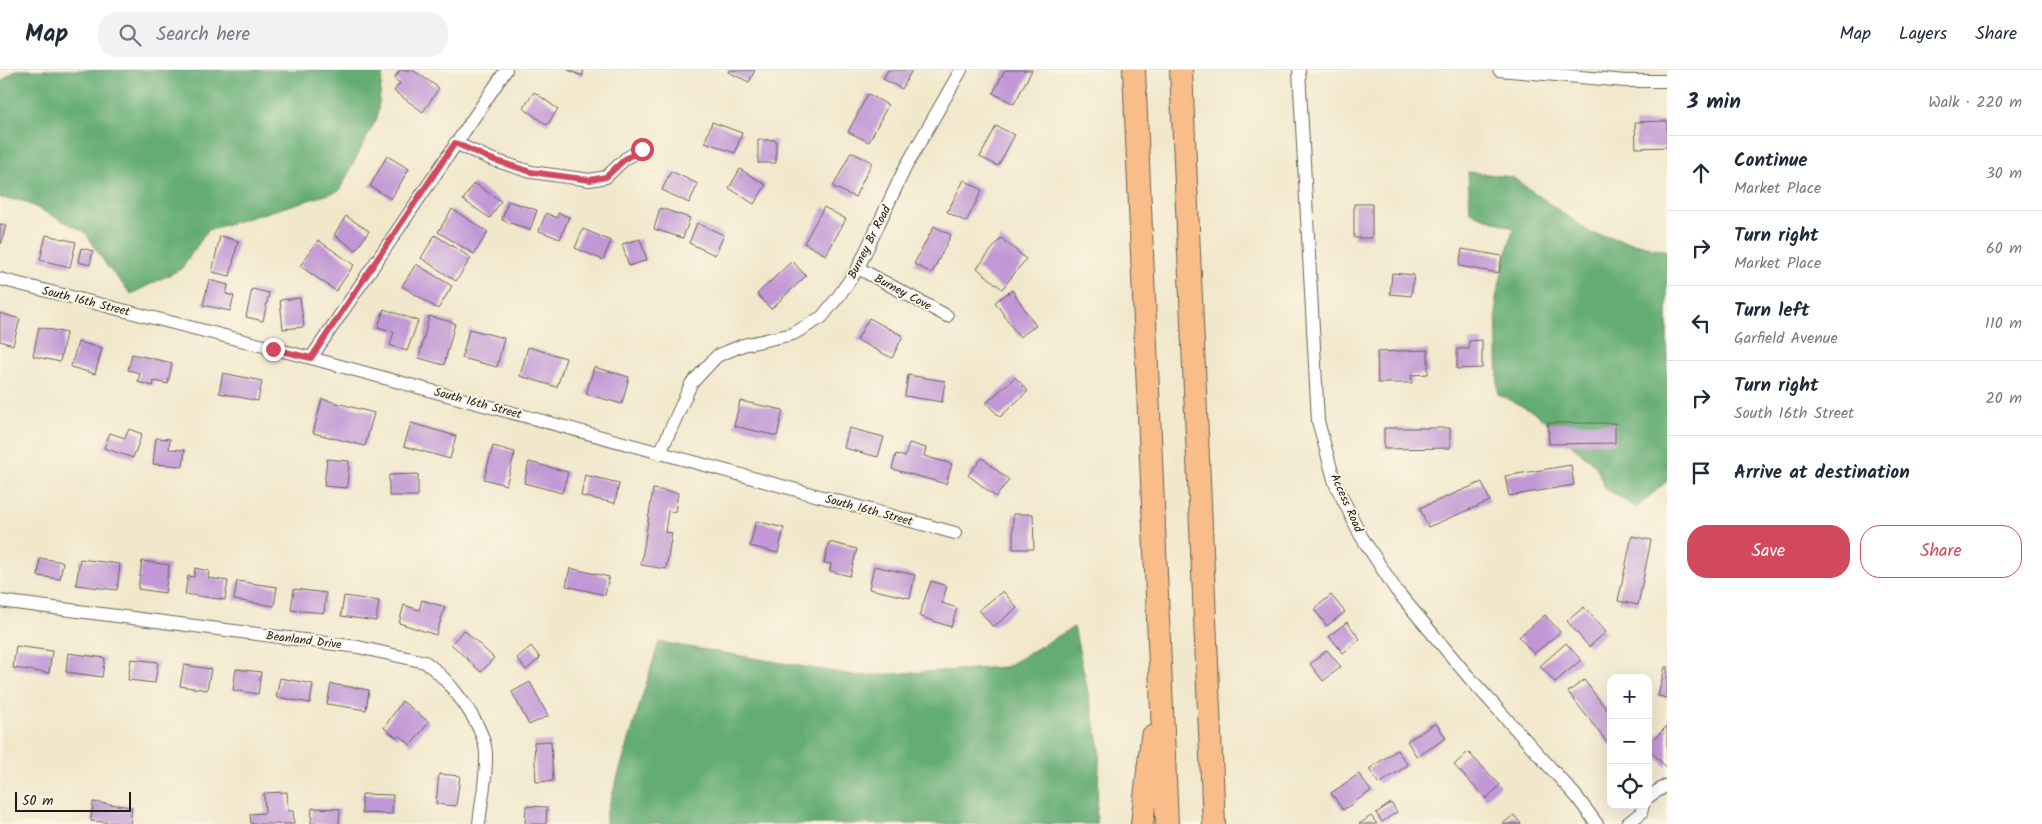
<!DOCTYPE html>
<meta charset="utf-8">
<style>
:root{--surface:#fff;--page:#f2f2f3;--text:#1f2937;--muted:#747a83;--line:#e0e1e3;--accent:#d1495b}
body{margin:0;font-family:Kalam,sans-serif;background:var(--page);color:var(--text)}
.controls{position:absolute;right:15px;bottom:15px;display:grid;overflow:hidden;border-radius:10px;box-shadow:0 5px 20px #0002}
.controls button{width:45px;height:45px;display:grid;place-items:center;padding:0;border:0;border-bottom:1px solid var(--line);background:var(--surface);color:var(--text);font:25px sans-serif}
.scale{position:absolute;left:15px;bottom:12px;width:116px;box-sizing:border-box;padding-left:5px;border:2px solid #1c1c1c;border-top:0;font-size:14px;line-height:18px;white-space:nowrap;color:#1c1c1c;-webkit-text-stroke:4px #fcf5e5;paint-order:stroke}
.stop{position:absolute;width:15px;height:15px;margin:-11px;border:4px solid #d1495b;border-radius:50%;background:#fff}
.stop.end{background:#d1495b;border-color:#fff;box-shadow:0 1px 5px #0008}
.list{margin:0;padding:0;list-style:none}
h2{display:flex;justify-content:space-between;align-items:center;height:65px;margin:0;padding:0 20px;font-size:21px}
h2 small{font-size:16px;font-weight:400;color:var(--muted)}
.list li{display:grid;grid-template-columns:32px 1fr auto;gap:15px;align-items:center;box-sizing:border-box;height:75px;padding:0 20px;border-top:1px solid var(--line)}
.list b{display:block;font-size:19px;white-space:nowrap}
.list p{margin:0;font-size:16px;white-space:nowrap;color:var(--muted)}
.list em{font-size:16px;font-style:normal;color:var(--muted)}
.actions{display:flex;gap:10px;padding:15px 20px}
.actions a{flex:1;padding:11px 0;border:1px solid var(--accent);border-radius:20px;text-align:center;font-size:18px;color:var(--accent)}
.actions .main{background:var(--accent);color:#fff}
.icon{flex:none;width:28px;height:28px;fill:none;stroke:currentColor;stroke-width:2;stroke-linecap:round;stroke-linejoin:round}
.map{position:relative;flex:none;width:1667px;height:754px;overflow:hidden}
header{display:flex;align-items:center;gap:30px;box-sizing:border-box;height:70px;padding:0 25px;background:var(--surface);border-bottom:1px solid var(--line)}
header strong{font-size:24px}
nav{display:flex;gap:28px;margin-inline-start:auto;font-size:18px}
.search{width:350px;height:45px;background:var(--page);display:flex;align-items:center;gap:12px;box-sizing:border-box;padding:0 18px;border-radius:20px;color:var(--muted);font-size:19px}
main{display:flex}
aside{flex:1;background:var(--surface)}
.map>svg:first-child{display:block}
.forest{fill:#64ac72;stroke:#406447}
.building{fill:#c198d5}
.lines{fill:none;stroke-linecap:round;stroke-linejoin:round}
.minor-casing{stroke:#67635a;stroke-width:14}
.motorway-casing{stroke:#67635a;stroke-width:24}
.minor{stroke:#fff;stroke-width:12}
.motorway{stroke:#f8bd89;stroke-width:22}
.route{stroke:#d1495b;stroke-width:6}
.labels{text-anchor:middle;stroke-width:4;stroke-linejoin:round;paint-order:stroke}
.street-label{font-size:12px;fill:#1c1c1c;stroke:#fcf5e5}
</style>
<header>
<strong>Map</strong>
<div class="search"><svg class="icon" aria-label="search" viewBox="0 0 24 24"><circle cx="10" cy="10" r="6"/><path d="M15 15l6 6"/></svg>Search here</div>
<nav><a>Map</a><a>Layers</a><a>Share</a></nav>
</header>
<main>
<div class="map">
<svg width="1667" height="754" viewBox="0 0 1667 754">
<rect width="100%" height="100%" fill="#fcf5e5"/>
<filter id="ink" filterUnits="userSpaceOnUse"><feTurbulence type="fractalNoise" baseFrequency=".02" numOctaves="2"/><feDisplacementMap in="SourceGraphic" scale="10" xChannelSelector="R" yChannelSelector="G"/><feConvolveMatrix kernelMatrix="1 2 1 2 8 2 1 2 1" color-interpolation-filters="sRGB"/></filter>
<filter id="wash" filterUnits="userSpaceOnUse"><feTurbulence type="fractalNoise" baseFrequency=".0096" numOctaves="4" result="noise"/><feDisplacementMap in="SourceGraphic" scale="20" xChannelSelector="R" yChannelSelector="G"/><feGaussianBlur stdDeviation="1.12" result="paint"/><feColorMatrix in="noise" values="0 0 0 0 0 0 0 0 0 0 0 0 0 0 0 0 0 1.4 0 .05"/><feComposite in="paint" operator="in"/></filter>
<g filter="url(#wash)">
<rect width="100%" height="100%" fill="#f1e8cc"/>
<path class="forest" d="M16,0h367l-6,48 -38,73 -131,39 -27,39 -50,25 -24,-28 -22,-34 -62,-31 -23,-3v-116z
M1468,102l44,5 79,56 76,18v230l-31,27 -31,-20 -9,-22 -59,-52 -39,-20 -2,-96 17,-70 -43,-16z
M1074,557l26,121 -4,76h-490v-9l53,-173 200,34 146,-9z"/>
<g id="blocks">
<path class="building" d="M400,0h13l26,18 -16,24 -29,-21 6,-8 -6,-4z
M568,0h16l-2,6z
M729,0h26l-6,12 -21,-10z
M888,0h24l-10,19 -19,-10z
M1005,0h27l-18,34 -21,-11z
M534,22l24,17 -11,16 -24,-17z
M868,24l20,11 -19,37 -21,-10z
M1667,51v26l-31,1 -1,-26z
M712,52l30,11 -7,20 -30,-11z
M996,56l19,9 -17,31 -18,-9z
M758,70h18v23h-18z
M851,82l21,10 -17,35 -22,-10z
M387,86l22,13 -18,30 -21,-13z
M740,99l26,16 -12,19 -25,-16z
M671,101l27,13 -9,19 -27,-13z
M964,110l18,10 -16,32 -19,-10z
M474,113l27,18 -11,17 -27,-18z
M508,131l29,9 -7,20 -28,-10z
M1354,134h18v34h-18z
M824,137l22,12 -20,36 -22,-12z
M660,138l30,10 -7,20 -29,-9z
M452,139l36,23 -14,22 -36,-22z
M546,143l11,5 1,-5 11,4 -9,22 -21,-8z
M346,146l23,15 -13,19 -22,-15z
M697,153l27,12 -9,20 -26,-12z
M0,154l6,1 -5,19h-1z
M934,156l17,9 -19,38 -18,-9z
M583,159l28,12 -8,19 -28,-12z
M46,165l30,7 -6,25 -30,-7z
M435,165l36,23 -15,23 -35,-23z
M220,166l18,5 -8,35 -18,-4z
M1001,168l25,21 -24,30 -25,-21z
M640,169l7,21 -18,6 -7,-22z
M318,170l36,25 -18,26 -36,-25z
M81,178l12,3 -3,14 -12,-3z
M1462,179l40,7 -3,17 -40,-7z
M792,191l14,15 -35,33 -14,-15z
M416,194l36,22 -14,23 -36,-23z
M1392,203l22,2 -3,21 -21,-2z
M209,210l19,5 -2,9 8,2 -4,15 -27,-6z
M252,219l17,4 -6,28 -17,-4z
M1012,220l24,36 -17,11 -24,-35z
M300,228l4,29 -21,2 -3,-29z
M384,239l34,12 -11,30 -17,-6 4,-13 -16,-5z
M0,243l20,6 -7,26 -13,-4z
M429,246l26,7 -11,42 -25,-7z
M869,248l34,18 -11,22 -35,-18z
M39,257l27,6 -6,29 -27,-6z
M469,259l35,9 -7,29 -35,-9z
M1482,270v28l-25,1v-20h12v-8z
M78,272l24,6 -7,26 -24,-7z
M528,277l38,11 -9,29 -37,-11z
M1428,280v24l-17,1 1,8h-34l-1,-31z
M132,284l40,9 -4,21 -14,-3 -1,5 -15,-4 2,-9 -12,-3z
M594,297l35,10 -7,27 -36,-10z
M223,303l39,8 -4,20 -39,-8z
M908,305l37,6 -3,21 -37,-6z
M1015,307l13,14 -28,26 -14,-14z
M322,329l52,14 -9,33 -52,-13z
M740,331l43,9 -6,26 -43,-10z
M411,353l45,13 -6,23 -46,-13z
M1548,353h67v20l-66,1z
M849,358l35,9 -6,20 -34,-9z
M1384,358h66v20l-66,1z
M129,359l13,5 -9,24 -29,-10 6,-15 15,5z
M156,368l14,1 -1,10 16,1 -2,16 -30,-2z
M909,373l17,5 -2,8 28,8 -6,20 -54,-15 4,-15 9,3z
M493,376l22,6 -9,33 -22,-6z
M982,388l27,22 -13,17 -28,-22z
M327,389l22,2 -2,27 -23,-2z
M529,392l39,10 -6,21 -38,-10z
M1571,395l3,20 -65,11 -4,-20z
M418,404v22h-29v-21z
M585,405l34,8 -4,20 -34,-7z
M1482,412l8,19 -62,26 -8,-19z
M653,419l25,4 -3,19 -7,-1 -3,21 7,1 -6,36 -25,-4z
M1013,444h20l1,35h-21z
M756,451l28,7 -6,25 -28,-7z
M1632,466l19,4 -13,65 -20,-4z
M829,472l28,7 -7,27 -20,-5 1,-7 -7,-1z
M40,488l23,4 -3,17 -22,-3z
M80,489l40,5 -3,26 -41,-5z
M142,491l27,4 -4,28 -27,-4z
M874,496l41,9 -5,23 -41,-9z
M195,498l14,3 -1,7 20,3 -3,19 -40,-6 3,-18 6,1z
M570,498l39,9 -4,18 -39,-9z
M237,511l40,6 -3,19 -40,-6z
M931,511l16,5 -5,17 15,5 -6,19 -32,-11z
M294,519l32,4 -2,20 -33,-3z
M1003,521l14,17 -24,19 -14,-17z
M1331,525l14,17 -18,14 -13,-17z
M344,526l35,5 -3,20 -35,-5z
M422,530l23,7 -9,28 -37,-12 5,-18 15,5z
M1584,537l22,25 -17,15 -22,-26z
M1545,545l15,17 -26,22 -15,-17z
M1347,552l13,17 -17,14 -14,-17z
M464,560l30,28 -13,14 -30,-28z
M1566,573l15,17 -26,22 -15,-16z
M16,576l36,5 -3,22 -36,-5z
M531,576l9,12 -14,12 -9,-12z
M1327,580l14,17 -18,14 -13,-17z
M68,583l37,5 -3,19 -36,-5z
M131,589l27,3 -3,21 -27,-3z
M184,595l27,4 -4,21 -27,-4z
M1665,597h2v31l-9,-2z
M236,599l25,3 -3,22 -25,-4z
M280,608l33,6 -3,19 -34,-6z
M1584,610l27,35v28l-2,2 -41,-53z
M530,612l18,34 -19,9 -17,-33z
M331,614l38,6 -3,20 -39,-6z
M402,631l27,21 -18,23 -12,-10 -2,3 -13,-10z
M1436,653l10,15 -29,19 -10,-16z
M1667,656v42l-19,-20v-3z
M551,671l2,40 -17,1 -2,-40z
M1397,680l11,15 -29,19 -10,-15z
M1468,682l32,33 -14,14 -32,-34z
M439,704l21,2 -4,30 -20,-2z
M1359,704l12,17 -28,19 -12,-17z
M287,722l1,19h5l1,13h-43l-1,-10 15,-1 -1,-20z
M362,724l31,1 -1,19 -30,-1z
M93,732l39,5 -2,17 -39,-3z
M1391,733l6,9 -15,10 -6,-9z
M526,736l21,1 -1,17h-21z
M312,738l28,1 -1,15h-28z
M1514,745l7,9h-19z
M1371,746l6,8h-18z"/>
</g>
</g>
<g filter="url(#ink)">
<use href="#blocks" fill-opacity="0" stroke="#67635a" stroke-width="1"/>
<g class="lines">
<g class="minor-casing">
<path id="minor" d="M1299,0l19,351 17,62 26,53 35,54 71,85 109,121 21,28
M1499,0l127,11h41
M455,73l36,16 40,13 59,8 16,-3 19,-18 17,-10
M858,198l89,48
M0,209l311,79 644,175
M311,288l195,-288
M660,383l31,-69 26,-28 26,-11 50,-11 29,-17 16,-20 20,-29 47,-100 56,-98
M0,531l358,46 67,15c23,16 60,63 61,92 1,23 -5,48 -7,70
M1648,727l19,-12
M1627,754l14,-11 2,-8"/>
</g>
<g class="motorway-casing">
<path id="motorway" d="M1134,0l33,754
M1181,0l33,754
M1142,754l10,-87"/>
</g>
<use href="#minor" class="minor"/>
<use href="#motorway" class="motorway"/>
</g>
</g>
<g class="lines" filter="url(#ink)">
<path class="route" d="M273,279l38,9 144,-215 36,16 40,13 59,8 16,-3 19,-18 17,-10"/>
</g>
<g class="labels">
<g class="street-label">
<text transform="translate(869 172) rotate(-63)" y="4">Burney Br Road</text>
<text transform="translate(903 222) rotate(28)" y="4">Burney Cove</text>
<text transform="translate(86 231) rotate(14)" y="4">South 16th Street</text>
<text transform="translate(478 333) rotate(15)" y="4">South 16th Street</text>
<text transform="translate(1347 433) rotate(66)" y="4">Access Road</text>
<text transform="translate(869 440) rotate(15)" y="4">South 16th Street</text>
<text transform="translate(304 570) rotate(7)" y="4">Beanland Drive</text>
</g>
</g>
</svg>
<div class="controls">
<button>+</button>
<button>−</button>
<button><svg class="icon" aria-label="locate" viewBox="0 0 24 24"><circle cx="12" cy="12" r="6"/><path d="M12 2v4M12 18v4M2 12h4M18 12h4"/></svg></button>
</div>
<div class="scale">50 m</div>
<div class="stop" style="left:642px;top:79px"></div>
<div class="stop end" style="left:273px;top:279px"></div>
</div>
<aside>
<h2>3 min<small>Walk · 220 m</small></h2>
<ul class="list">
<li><svg class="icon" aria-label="ahead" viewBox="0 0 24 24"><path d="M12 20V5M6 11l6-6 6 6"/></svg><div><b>Continue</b><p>Market Place</p></div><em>30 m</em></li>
<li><svg class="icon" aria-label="right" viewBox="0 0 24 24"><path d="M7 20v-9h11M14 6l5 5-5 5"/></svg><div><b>Turn right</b><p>Market Place</p></div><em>60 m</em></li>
<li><svg class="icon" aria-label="left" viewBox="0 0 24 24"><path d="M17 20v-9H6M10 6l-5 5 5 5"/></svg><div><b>Turn left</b><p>Garfield Avenue</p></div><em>110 m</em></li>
<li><svg class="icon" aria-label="right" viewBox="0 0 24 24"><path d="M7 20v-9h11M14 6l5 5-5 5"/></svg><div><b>Turn right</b><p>South 16th Street</p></div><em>20 m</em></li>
<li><svg class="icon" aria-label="arrive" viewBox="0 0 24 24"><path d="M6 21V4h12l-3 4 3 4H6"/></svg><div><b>Arrive at destination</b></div></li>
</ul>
<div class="actions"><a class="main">Save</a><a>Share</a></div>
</aside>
</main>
